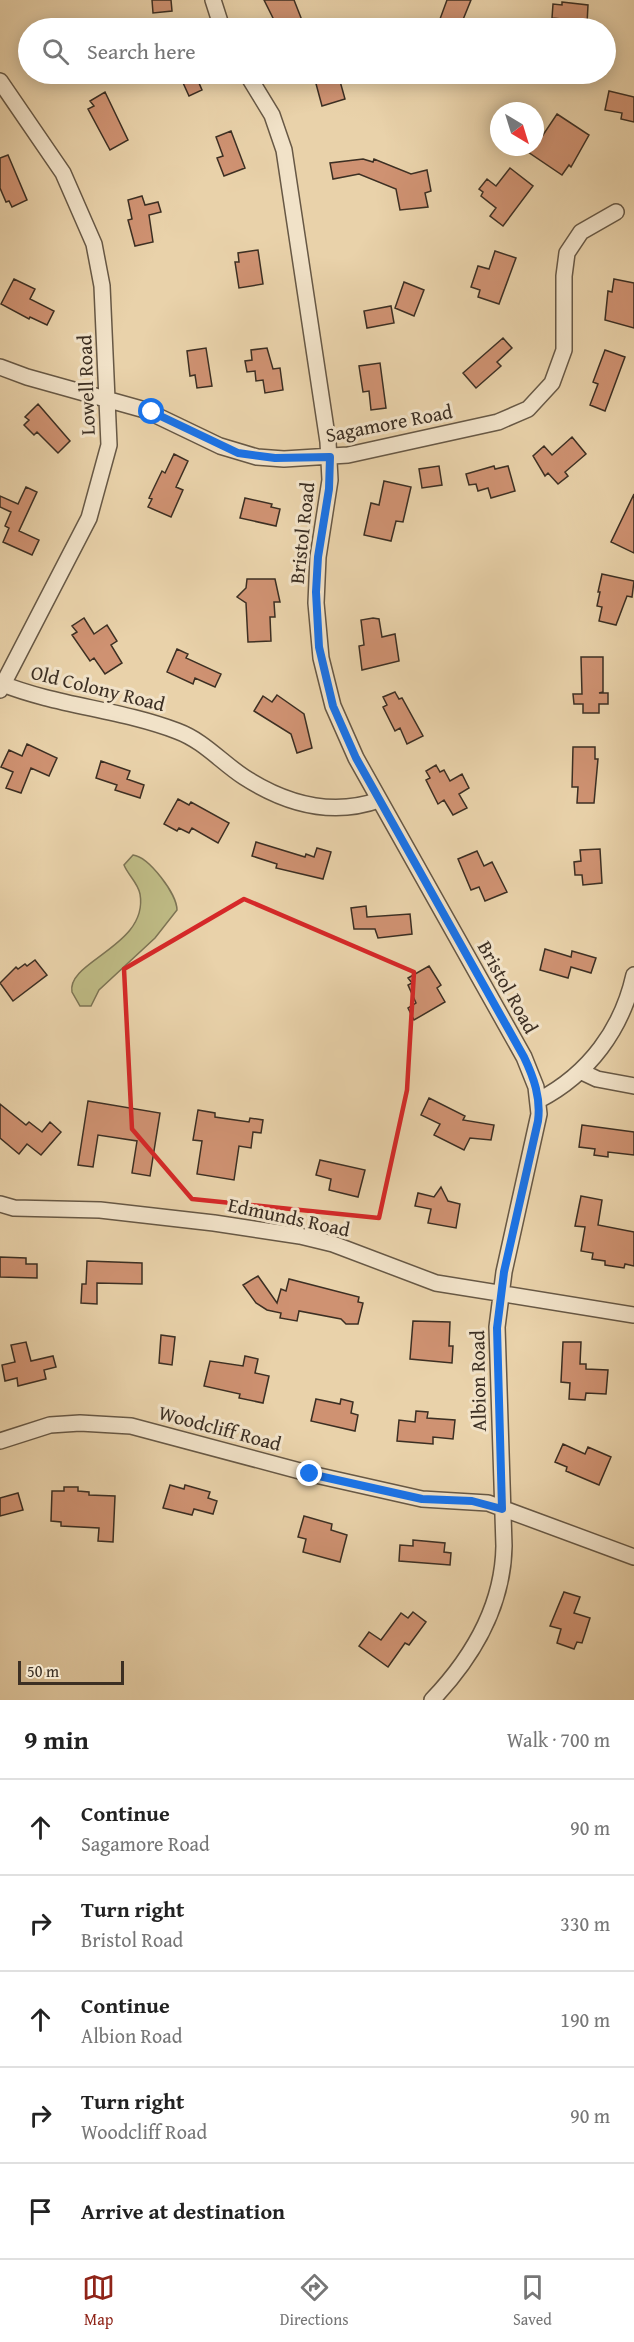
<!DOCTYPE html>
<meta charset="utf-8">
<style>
:root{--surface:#fff;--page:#f6f6f6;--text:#222;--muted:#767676;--line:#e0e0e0;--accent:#8f2418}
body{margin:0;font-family:"Gentium Book Plus",serif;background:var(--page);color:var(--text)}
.compass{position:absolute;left:490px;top:102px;width:54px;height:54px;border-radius:50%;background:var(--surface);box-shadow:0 3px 15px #0003;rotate:142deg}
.scale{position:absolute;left:18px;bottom:15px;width:106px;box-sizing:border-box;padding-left:6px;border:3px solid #3c2f23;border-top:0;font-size:16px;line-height:21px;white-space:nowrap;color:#3c2f23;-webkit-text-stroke:4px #f1e2c8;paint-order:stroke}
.stop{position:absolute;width:18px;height:18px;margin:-14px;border:4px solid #1a73e8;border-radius:50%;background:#fff}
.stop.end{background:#1a73e8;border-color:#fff;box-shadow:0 2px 6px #0008}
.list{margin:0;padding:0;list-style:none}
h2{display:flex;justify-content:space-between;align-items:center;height:78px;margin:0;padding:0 24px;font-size:26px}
h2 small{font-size:20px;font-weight:400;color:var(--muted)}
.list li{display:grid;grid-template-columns:39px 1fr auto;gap:18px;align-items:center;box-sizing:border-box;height:96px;padding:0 24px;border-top:2px solid var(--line)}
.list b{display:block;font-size:22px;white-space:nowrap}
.list p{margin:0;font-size:20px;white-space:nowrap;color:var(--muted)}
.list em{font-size:20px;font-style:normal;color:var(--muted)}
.icon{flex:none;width:33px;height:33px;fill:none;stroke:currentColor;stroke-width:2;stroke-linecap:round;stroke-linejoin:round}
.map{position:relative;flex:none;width:634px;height:1700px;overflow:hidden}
.search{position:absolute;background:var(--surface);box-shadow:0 3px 15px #0003;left:18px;right:18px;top:18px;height:66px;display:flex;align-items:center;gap:15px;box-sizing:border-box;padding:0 21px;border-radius:33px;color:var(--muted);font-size:22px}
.sheet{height:558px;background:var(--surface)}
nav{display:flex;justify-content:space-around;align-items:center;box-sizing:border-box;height:84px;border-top:2px solid var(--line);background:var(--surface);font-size:16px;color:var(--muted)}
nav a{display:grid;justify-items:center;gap:3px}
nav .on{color:var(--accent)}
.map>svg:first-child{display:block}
.green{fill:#beba84;stroke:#7d7454;stroke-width:1.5}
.building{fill:#cf9272;stroke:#3c2f23;stroke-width:1.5}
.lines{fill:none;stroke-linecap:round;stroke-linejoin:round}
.minor-casing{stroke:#675845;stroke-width:18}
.minor{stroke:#f1e2c8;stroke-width:15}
.route{stroke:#1a73e8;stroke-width:8}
.marked{fill:none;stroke:#d62828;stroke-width:4.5;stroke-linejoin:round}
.labels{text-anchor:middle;stroke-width:6;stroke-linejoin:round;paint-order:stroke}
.street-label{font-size:20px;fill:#3c2f23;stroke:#f1e2c8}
</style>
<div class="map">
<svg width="634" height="1700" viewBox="0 0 634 1700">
<rect width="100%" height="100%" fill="#e9d2aa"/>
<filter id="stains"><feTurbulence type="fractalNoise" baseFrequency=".00333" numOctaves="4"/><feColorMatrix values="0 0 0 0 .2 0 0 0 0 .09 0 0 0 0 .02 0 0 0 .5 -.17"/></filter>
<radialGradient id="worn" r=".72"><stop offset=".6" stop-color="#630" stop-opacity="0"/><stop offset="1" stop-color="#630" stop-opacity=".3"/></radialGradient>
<path class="green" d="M133,855c16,2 44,39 44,55l-22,28 -56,52 -8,16h-11l-8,-14c-6,-31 77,-46 68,-98 -2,-11 -12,-19 -16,-29z"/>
<path class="building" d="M152,0h19l1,11 -19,2z
M264,0h30l11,28h-18l-1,-3 -8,3z
M447,0h24l-11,27 -20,-8z
M562,2l26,3 -1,19 -27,-2 1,-3 -9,-1 1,-14 9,1z
M179,74h16l7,16 -13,6z
M338,74l7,25 -23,7 -7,-26z
M609,91l25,6v25l-13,-3 1,-6 -17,-3z
M105,92l23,48 -18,10 -22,-41 6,-3 -4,-5z
M557,114l32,21 -18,32 -2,-2 -7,10 -34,-23 3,-5h4l2,-8 2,2z
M231,131l14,37 -21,8 -7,-18 6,-2 -7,-19z
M8,155l19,45 -15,7 -3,-6 -3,1 -6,-14v-30z
M363,159l10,3 1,-3 37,15 16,-4 4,21 -6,2 3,14 -28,3 -4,-21 -37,-15 -26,5 -3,-16z
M510,168l23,18 -30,40 -13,-10 6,-8 -15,-12 2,-4 -4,-3 8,-10 9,7z
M142,196l3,9 13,-3 3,10 -12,3 4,27 -18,4 -7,-26 4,-1 -4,-19z
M258,250l5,34 -24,4 -4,-26h4l-1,-9z
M495,251l21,7 -17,46 -21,-7 2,-7 -9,-3 7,-21 11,3z
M14,279l21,10 -5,10 24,12 -7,14 -17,-8 -1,2 -28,-15z
M614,279l20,4v45l-29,-8 3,-29 4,1z
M404,282l20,8 -10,26 -19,-8z
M391,306l3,17 -27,5 -3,-17z
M503,338l9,10 -15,14 4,4 -25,22 -13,-15z
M206,348l6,38 -15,2 -2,-13 -5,1 -3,-25z
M267,348l6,21 7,-1 3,22 -18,3 -2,-13 -7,1 -1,-10 -8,1 -2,-11 7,-1 -1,-10z
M605,350l20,7 -20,54 -15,-6 8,-21 -5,-2z
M380,363l6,45 -15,2 -2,-19 -6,1 -4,-26z
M38,404l32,37 -12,12 -21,-21 -3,3 -10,-10 5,-5 -4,-3z
M572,437l14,17 -21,18 3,4 -10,8 -10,-11 -3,3 -12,-20 11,-10 8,9z
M174,454l14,7 -12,26 7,3 -12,27 -23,-10 4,-8 -3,-1 13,-27 3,2z
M439,466l3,19 -20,3 -3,-19z
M494,466l1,3 13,-3 7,25 -24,7 -3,-10 -10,3 -2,-7 -7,1 -3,-11z
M384,481l27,6 -8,35 -7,-1 -5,20 -27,-6 7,-32 8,2z
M26,487l11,5 -18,39 20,9 -7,15 -29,-13 6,-14 -4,-2 6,-14 -11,-5v-11l18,8z
M634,494v59l-23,-11z
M245,498l27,6 -1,3 9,2 -4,17 -36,-8z
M602,574l32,7 -2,16 -5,-1 -11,29 -17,-4 3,-14 -5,-1 3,-14h-2z
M247,579h28l5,23h-6l1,15h-5l1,24 -23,1 -2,-39 -9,-6 9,-9z
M84,618l10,16 13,-9 10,16 -6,4 11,18 -17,11 -11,-16 -4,3 -18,-26 5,-3 -5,-6z
M373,618l6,1 3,18 13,-3 4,27 -37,9 -3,-24 5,-1 -3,-25z
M177,649l11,5 -2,4 35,16 -6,13 -20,-9 -2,6 -26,-12z
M581,657h22v35l-4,1h9v11h-9v9h-16v-9h-9l-1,-10h9z
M395,692l4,7 3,-1 21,38 -16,8 -7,-16 -5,3 -12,-24 4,-2 -4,-8z
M277,695l27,19 8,34 -15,5 -6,-19 -37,-23 9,-15 9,6z
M27,744l30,14 -8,18 -18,-8 -10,25 -15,-5 7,-16 -12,-5 8,-17 13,6z
M573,747h22v12h3l-4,44h-17l1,-16h-6z
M101,761l29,10 -3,8 17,6 -4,13 -25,-8 2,-5 -21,-7z
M436,765l4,7 4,-2 6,11 12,-7 7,14 -10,6 8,14 -14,7 -9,-15 -6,4 -12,-24 4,-2 -4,-7z
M178,799l11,6 2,-3 38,21 -11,20 -26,-15 -3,5 -10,-5 -2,3 -13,-7z
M256,842l49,15 1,-3 8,3 3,-9 14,4 -8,27 -47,-11 1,-4 -25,-8z
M600,849l2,34 -19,2 -1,-10h-7l-1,-13 7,-1 -1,-11z
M477,851l7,15 8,-4 15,30 -22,9 -6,-14 -8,3 -13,-31z
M366,906l1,11 43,-3 2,20 -34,4 -3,-9h-21l-3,-21z
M545,949l26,8 1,-6 24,7 -5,15 -20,-6 -3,11 -28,-8z
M35,960l12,15 -34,26 -13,-18 16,-16 2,2 7,-5 2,2z
M429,966l12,19 -4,3 8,14 -31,18 -6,-12 8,-5 -8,-18 4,-2 -4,-5z
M429,1098l36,18 -2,4 31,5 -3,15 -21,-2 -6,12 -30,-15 6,-11 -19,-9z
M88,1101l72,12 -10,63 -18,-3 5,-32 -39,-6 -5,32 -15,-2z
M0,1104l26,21 3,-3 13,10 8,-10 11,10 -20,23 -14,-11 -8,10 -19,-16z
M198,1110l17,3v4l34,5 1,-4 13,2 -2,13 -8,-1 -2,16 -12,-2 -5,34 -37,-6 5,-33 -9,-1z
M582,1125l52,7v23l-26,-3v5l-14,-2 1,-6 -16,-2z
M320,1160l45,10 -7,27 -29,-7 2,-11 -15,-4z
M441,1187l7,14 12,3 -4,24 -28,-5 3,-14 -16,-3 3,-13 16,4z
M581,1196l21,4 -4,25 36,7v34l-9,-2 -1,4 -19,-3v-4l-13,-2 1,-6 -12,-2 4,-24 -10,-1z
M0,1257l26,1v6h11v14l-37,-1z
M87,1261l55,2v21l-45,-1v21l-16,-1 1,-19h4z
M258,1276l19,27 4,-14 5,2 3,-12 70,18 -1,5 5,1 -5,21h-12l-5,-5 -42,-8 -2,10 -17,-3 1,-5 -14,-3 -11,-7 -13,-18z
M413,1321l37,1 -1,24h4l-1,17 -42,-4z
M161,1335l14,2 -3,28 -13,-2z
M26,1342l5,19 22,-5 3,11 -12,3 2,9 -28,7 -1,-8 -12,3 -3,-16 13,-3 -4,-17z
M563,1342h18l-1,22h6v5l22,1 -2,24 -20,-1 -1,7 -16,-1 1,-16 -9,-1z
M245,1356l13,3 -3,14 14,3 -6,27 -24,-5 1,-4 -36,-8 6,-25 33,5z
M316,1399l24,5 1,-5 12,3 -2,11 7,2 -3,16 -44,-10z
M416,1411l12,1 -1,6 28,2 -2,19 -20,-2v7l-36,-3 2,-21 16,2z
M563,1444l22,10 3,-7 23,10 -12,28 -33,-14 1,-4 -12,-5z
M170,1485l14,4 1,-4 25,7 -2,6 9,3 -4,13 -19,-5 -2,6 -29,-7z
M64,1487h14v4l11,1v3l26,1 -2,46 -15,-1 1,-13 -38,-2v-4l-10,-1 1,-30h12z
M18,1493l5,17 -23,6v-18z
M304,1516l28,8 -1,6 16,5 -7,27 -37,-10 3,-13 -8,-2z
M413,1540l32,3 -1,9 7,1 -1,12 -51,-4 1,-16 13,1z
M564,1592l16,5 -6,16 16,5 -8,25 -5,-1 -3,7 -17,-6 4,-14 -11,-3z
M413,1612l13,10 -17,23 -4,-2 -17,24 -29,-21 10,-14 12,8 20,-27 7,5z"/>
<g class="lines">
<g class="minor-casing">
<path id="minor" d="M213,0l9,28
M247,74l25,41 12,35 44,292 2,38 -12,77 -2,46 5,55 12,48 23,52 168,299 12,30 3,27 -35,158 -7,55 7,219c-1,61 -31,111 -72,154
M0,81l63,92 31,71 8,42 7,159 -20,73 -89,172
M0,367l27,10 118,33 75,36 37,11 27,2 64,-4 150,-33 30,-13 24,-26 12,-33v-74l3,-23 14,-21 35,-20
M0,683c57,23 119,26 177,48 27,10 44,31 67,46 42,27 87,40 135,23
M580,1071l17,8 37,7
M539,1100c50,-26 83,-71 95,-125
M0,1204l14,4 86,2 114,13 86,13 33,8 103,39 198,32
M0,1441l50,-16 30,-2 51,3 180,48 111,25 66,4 146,54"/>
</g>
<use href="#minor" class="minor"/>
</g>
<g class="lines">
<path class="route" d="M152,412l86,41 37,5 55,-1 -1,32 -11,68 -2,35 3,55 14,59 23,52 168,299c10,21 17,41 14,64l-34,151 -7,56 5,181 -30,-8 -50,-2 -112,-25"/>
</g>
<path class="marked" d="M244,899l170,73 -7,118 -28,128 -187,-19 -60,-70 -8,-160z"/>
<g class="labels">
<g class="street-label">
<text transform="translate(86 385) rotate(-92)" y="7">Lowell Road</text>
<text transform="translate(389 423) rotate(-11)" y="7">Sagamore Road</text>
<text transform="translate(302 533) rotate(-84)" y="7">Bristol Road</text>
<text transform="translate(98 688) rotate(14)" y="7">Old Colony Road</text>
<text transform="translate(508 987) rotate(61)" y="7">Bristol Road</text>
<text transform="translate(289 1217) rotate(12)" y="7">Edmunds Road</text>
<text transform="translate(478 1381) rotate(-91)" y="7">Albion Road</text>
<text transform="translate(220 1428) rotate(15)" y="7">Woodcliff Road</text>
</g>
</g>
<rect width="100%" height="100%" filter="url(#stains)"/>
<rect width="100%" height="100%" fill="url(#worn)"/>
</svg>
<svg class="compass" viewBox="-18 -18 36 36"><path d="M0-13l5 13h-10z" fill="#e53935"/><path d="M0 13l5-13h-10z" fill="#767676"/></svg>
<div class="scale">50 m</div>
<div class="stop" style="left:152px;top:412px"></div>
<div class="stop end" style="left:310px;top:1474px"></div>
<div class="search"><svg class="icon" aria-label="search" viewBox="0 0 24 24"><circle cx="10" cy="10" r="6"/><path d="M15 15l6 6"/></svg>Search here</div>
</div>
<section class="sheet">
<h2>9 min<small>Walk · 700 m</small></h2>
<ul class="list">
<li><svg class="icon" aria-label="ahead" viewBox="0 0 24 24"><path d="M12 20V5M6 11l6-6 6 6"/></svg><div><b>Continue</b><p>Sagamore Road</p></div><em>90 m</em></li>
<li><svg class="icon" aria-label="right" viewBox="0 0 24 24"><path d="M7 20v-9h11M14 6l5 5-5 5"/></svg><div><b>Turn right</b><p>Bristol Road</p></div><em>330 m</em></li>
<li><svg class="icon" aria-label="ahead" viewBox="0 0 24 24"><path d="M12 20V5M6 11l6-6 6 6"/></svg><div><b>Continue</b><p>Albion Road</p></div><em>190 m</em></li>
<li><svg class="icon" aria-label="right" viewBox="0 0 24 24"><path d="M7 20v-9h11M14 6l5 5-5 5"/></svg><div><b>Turn right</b><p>Woodcliff Road</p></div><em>90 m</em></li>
<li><svg class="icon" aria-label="arrive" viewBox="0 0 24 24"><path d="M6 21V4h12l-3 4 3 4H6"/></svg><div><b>Arrive at destination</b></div></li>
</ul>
</section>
<nav>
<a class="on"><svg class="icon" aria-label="map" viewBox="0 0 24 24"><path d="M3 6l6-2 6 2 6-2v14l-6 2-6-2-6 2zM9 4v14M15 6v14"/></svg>Map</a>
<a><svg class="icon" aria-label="directions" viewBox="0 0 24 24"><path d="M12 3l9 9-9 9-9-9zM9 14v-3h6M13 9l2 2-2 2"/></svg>Directions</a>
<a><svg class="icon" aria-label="saved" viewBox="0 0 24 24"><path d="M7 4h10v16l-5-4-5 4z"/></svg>Saved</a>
</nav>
